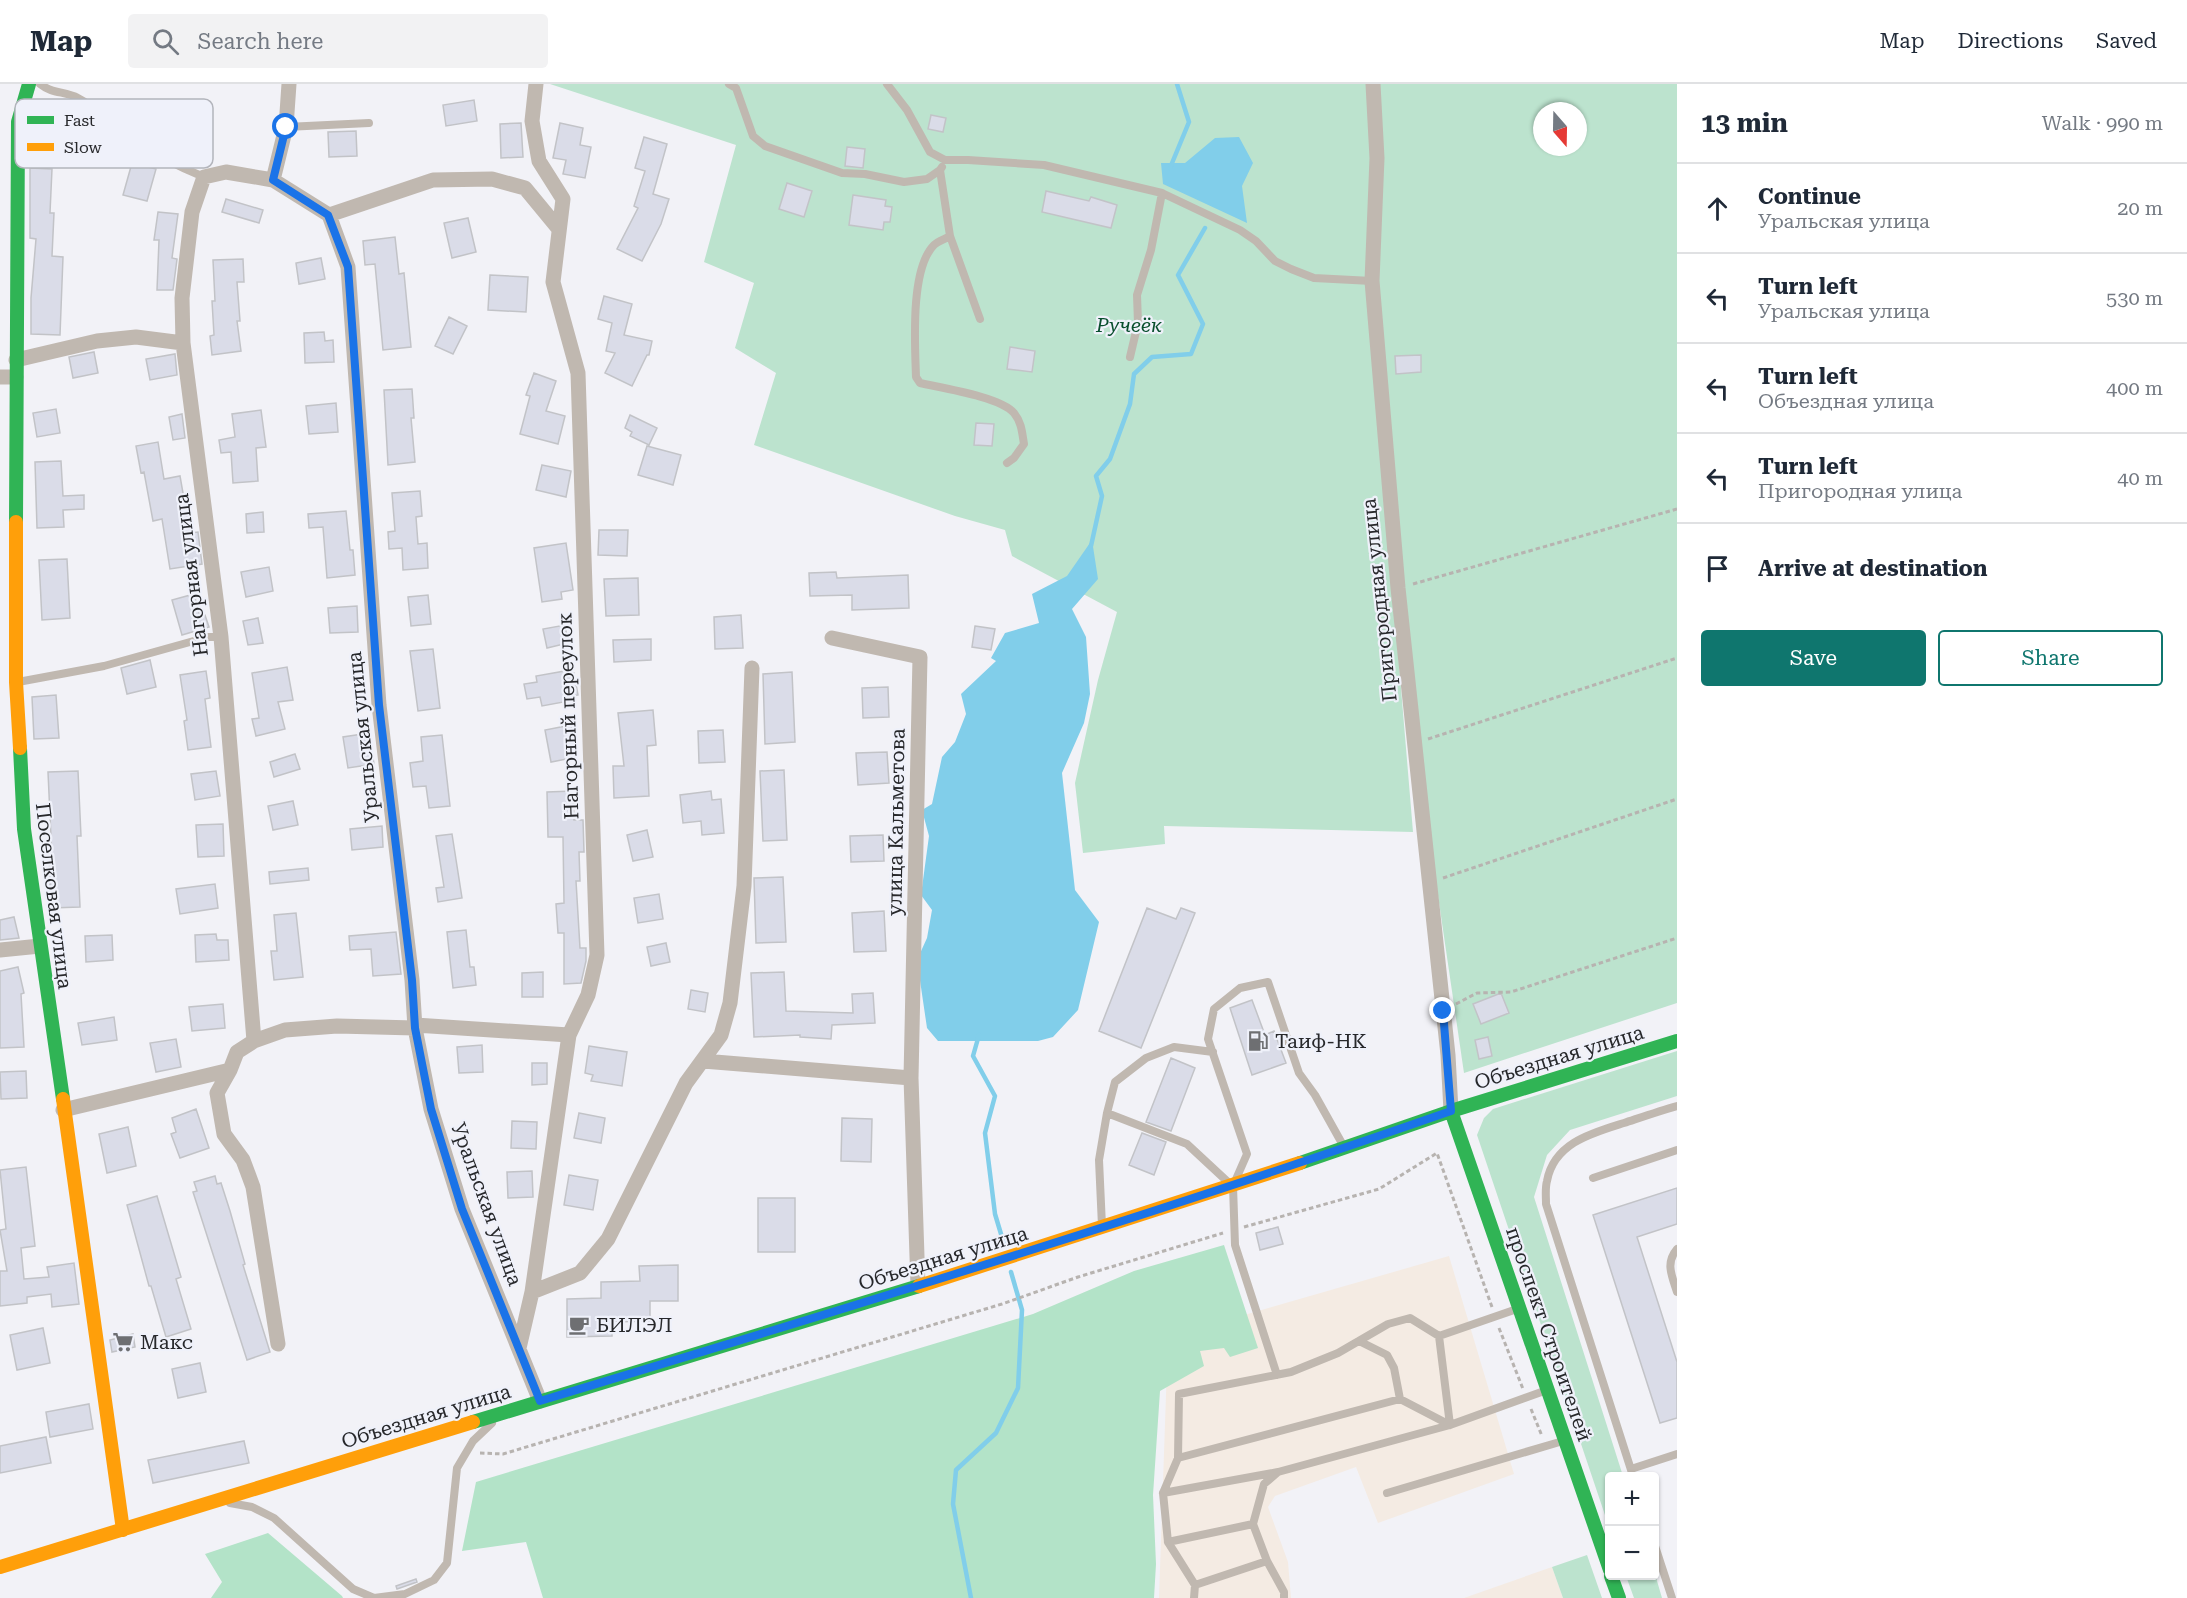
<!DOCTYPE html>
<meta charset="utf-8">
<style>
:root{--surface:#fff;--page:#f2f2f3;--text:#1f2937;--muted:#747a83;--line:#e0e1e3;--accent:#0f766e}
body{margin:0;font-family:"Roboto Serif",serif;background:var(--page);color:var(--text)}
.controls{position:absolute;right:18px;bottom:18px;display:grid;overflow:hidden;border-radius:6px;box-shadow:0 2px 4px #0004}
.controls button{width:54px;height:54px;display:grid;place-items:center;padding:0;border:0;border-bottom:2px solid var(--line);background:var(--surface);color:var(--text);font:30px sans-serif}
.compass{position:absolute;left:1533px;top:18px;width:54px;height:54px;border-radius:50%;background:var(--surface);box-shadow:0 2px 4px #0004;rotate:160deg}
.stop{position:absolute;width:18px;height:18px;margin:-14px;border:4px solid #1a73e8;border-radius:50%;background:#fff}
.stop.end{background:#1a73e8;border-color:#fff;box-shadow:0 2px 6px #0008}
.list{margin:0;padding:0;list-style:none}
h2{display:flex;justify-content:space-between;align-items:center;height:78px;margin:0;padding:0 24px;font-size:26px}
h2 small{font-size:20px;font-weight:400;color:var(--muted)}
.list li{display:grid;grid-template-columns:39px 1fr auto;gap:18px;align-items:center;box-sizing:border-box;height:90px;padding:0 24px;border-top:2px solid var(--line)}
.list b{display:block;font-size:22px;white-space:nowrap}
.list p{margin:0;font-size:20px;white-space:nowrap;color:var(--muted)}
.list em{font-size:20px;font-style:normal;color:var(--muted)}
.actions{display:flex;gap:12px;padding:18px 24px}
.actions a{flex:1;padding:14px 0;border:2px solid var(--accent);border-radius:6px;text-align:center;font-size:21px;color:var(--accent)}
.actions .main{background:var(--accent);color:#fff}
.icon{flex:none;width:33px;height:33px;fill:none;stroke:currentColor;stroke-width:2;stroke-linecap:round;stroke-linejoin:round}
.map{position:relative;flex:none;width:1677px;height:1514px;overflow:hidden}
header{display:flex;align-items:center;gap:36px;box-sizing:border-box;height:84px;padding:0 30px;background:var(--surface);border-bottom:2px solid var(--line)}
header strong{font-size:28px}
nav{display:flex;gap:33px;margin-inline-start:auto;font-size:21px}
.search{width:420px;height:54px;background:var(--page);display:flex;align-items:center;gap:15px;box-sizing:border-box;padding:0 21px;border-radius:6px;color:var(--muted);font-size:22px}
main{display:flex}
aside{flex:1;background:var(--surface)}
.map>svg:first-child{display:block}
.industrial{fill:#f4ebe3}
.green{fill:#bce3ce;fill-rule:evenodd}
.forest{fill:#b3e3c8}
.water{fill:#81ceea}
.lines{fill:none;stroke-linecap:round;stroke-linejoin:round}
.stream{stroke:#81ceea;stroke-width:4.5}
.building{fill:#dadce8;stroke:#c2c3c7;stroke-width:1.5}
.path{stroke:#b7b3b0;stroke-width:3;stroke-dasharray:4.5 3;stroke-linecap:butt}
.lane{stroke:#c0b8b0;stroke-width:8}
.street{stroke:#c0b8b0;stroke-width:15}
.fast{stroke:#30b455;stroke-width:14}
.slow{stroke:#ff9f0a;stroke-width:14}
.route{stroke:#1a73e8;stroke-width:8}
.labels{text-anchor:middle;stroke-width:4.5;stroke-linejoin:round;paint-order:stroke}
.park-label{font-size:20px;font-style:italic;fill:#094f2e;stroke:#eff1fa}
.street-label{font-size:20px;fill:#27282b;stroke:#eff1fa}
.poi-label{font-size:20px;fill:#27282b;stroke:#eff1fa;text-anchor:start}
.key{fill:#eff1fa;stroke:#b3b5bc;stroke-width:1.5}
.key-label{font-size:16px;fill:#27282b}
</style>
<header>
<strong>Map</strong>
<div class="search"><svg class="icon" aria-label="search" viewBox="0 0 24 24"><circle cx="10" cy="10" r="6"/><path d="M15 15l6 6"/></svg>Search here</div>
<nav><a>Map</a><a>Directions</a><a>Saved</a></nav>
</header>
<main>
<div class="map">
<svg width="1677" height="1514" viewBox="0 0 1677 1514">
<rect width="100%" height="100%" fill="#f2f2f7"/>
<path class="industrial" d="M1449,1172l65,218 -136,49 -22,-56 -81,29 -7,11 20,55 3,36h-132l9,-261z
M1552,1483l11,31h-99z"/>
<path class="green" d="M550,0h819l3,81 -6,105 47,562 -249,-6 1,18 -82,9 -8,-70 23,-103 19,-68 -105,-56 -7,-26 -50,-14 -201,-71 22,-72 -41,-25 19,-65 -50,-21 32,-117z
M1376,0h301v919l-213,70 -34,-232 -28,-271 -26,-308zM1542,27h36v36h-36z
M1677,967v45l-107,34 -23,25 -13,42 89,279h-13l-1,51 -132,-392 7,-17 9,-9z
M1587,1471l15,43h-39l-11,-31z
M1655,1490l7,24h-28l-8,-22h28z"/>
<path class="forest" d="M1224,1161l34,103 -28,9 -6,-9 -24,3 4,15 -44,25 -7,104 3,69 -2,34h-611l-17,-56 -64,9 14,-69 557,-168 101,-43z
M268,1449l74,63 1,2h-132l11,-16 -17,-28z"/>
<path class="water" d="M1239,53l14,26 -11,23 5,37 -84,-39 -2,-21h24l30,-25z
M1092,456l6,39 -26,30 14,28 4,57 -6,29 -22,50 13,117 24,32 -21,88 -25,27 -15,4h-100l-11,-13 -10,-68 10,-22 5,-28 -11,-15 8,-59 -7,-26 10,-6 10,-47 13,-15 11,-28 -5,-20 35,-33 -5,-3 14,-25 34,-10 -7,-29 35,-18z"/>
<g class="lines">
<path class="stream" d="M1170,84l19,-46 -12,-38
M1091,462l11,-50 -6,-20 14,-17 20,-55 4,-30 18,-17 39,-3 12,-30 -25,-49 27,-47
M979,951l-6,21 22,40 -10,37 10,81 9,30
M971,1514l-18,-94 3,-34 40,-37 22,-45 4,-78 -11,-38"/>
</g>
<path class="building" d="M474,16l3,21 -31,5 -3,-21z
M931,31l15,3 -3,14 -15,-3z
M521,39l2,34 -22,1 -1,-34z
M560,39l23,5 -3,17 11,2 -6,31 -22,-4 3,-14 -13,-2z
M356,47l1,25 -28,1 -1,-25z
M644,53l23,7 -14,50 16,5 -8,25 -19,37 -25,-12 21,-41 -4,-2 11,-35 -10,-3z
M847,63l18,2 -2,19 -18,-2z
M132,79l24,6 -9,32 -24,-6z
M30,84l22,1 -2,44h4l-2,43 11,1 -3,78 -29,-1v-36l5,-59 -6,-1z
M787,99l25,8 -8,26 -25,-8z
M1046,107l43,10 2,-4 26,8 -6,23 -69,-16z
M853,111l33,5 -1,6 7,1 -2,15h-6l-1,8 -34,-5z
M226,115l37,11 -4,13 -37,-11z
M158,128l20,2 -6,44 5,1 -4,31h-16l2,-50h-5z
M468,134l8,34 -24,6 -8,-35z
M395,153l4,37 5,-1 7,74 -28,3 -8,-86 -10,1 -2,-24z
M321,174l4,21 -26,5 -3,-21z
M243,175l1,23h-7l3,39h-3l4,30 -29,4 -2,-19 4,-1 -2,-34h3l-2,-41z
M490,191l38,2 -2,35 -38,-2z
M604,212l28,8 -8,31 28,6 -3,14h-2l-15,31 -27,-13 10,-20 -9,-2 6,-28 -14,-4z
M449,233l18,9 -14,28 -18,-8z
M324,248l1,9 8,-1 1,22 -29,1 -1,-30z
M1010,263l25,4 -3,21 -25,-3z
M94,268l4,21 -25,5 -4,-21z
M175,270l2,21 -27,5 -4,-21z
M1421,271v17l-25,2 -1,-18z
M534,289l22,8 -10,30 19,5 -7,28 -38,-10 10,-38 -4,-1z
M412,305l2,29h-3l4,44 -27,3 -4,-75z
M336,319l2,29 -29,2 -3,-28z
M56,325l4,24 -23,4 -4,-24z
M261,326l5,37 -10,1 2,33 -25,2 -2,-31 -10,1 -2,-13 16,-3 -3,-23z
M182,330l3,24 -12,2 -4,-23z
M630,331l27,13 -8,17 -19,-9 2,-4 -7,-4z
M976,339l18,1 -2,22 -18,-1z
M158,358l6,37 16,-3 10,57 8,-1 4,32 -32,5 -8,-50 -9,2 -9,-49 -3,1 -5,-27z
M647,362l34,9 -8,30 -35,-10z
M61,377l2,35 21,-1v14l-21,1 1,17 -27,1 -2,-66z
M542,381l29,6 -5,26 -30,-7z
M420,407l2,25 -6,1 2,27 9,-1 1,25 -25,2 -1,-22 -13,1 -1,-17 7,-1 -3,-38z
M346,427l4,39h3l2,25 -28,3 -4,-51 -14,1 -1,-14z
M263,428l1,20 -17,1 -1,-19z
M599,446h29l-1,26 -29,-1z
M566,459l7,47 -12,2 1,7 -20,3 -8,-54z
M67,475l3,59 -28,2 -3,-60z
M269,483l4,24 -27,6 -5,-25z
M836,488l1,6 71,-3 1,33 -57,2v-15l-42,1 -1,-23z
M638,494l1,37 -33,1 -2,-37z
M194,510l6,22 5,-1 4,12 -27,8 -10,-35z
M428,511l3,29 -20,2 -3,-29z
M357,522l1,26 -28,1 -2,-25z
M741,531l2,33 -28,1 -1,-32z
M258,534l5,25 -15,2 -5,-24z
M565,541l3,18 -21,5 -4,-19z
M975,542l20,3 -4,21 -19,-3z
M651,555v21l-37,2 -1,-22z
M433,565l7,59 -22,3 -8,-60z
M150,576l6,27 -29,7 -6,-26z
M287,583l6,33 -15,2 7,27 -29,7 -4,-17 7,-1 -7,-45z
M206,587l4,27 -5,1 6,48 -23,3 -4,-29 3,-1 -7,-45z
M565,587v3l9,-1 4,22 -10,2 1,4 -27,5 -2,-9 -13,2 -3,-15 13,-2 -1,-6z
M792,588l3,70 -30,2 -2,-70z
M888,603l1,30 -26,1 -1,-30z
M56,611l3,43 -25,1 -2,-42z
M653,626l3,35 -9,1 2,50 -35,2 -1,-32h11l-6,-53z
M571,641l4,22 -10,2 2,10 -16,3 -6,-32z
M723,646l2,32 -26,1 -1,-32z
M369,649l5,31 -26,4 -5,-31z
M442,651l8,71 -21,2 -3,-22 -13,1 -3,-24 13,-2 -2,-24z
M887,668l2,31 -31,2 -2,-32z
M295,670l5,15 -26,8 -4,-15z
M784,686l3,70 -24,1 -3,-70z
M78,687l3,65h-4l3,71 -29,1 -2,-49h3l-4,-87z
M216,687l4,25 -25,4 -4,-26z
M573,707l1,29h9l1,32h-5l1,29h-4l4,67h6v13l-5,22 -17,1v-51h-6l-2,-29 8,-1 -1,-66h-15l-1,-45z
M711,707l1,9 9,-1 3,34 -22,2 -1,-14 -18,2 -3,-28z
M293,717l5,24 -25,5 -5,-24z
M223,740l1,32 -26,1 -2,-32z
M382,742l1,21 -31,3 -2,-21z
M647,746l6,27 -20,4 -6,-26z
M452,750l10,64 -24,4 -2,-14 8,-1 -8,-51z
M883,751l1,26 -33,1 -1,-26z
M308,784l1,12 -39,4 -1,-12z
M783,793l3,65 -30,1 -2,-65z
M215,800l3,24 -38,6 -4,-25z
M659,810l4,25 -25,4 -4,-25z
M1147,824l29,11 5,-11 14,5 -54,135 -42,-17z
M884,827l2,40 -32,1 -2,-39z
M296,829l7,64 -29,3 -3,-29h6l-3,-36z
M14,833l5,21 -19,2v-20z
M466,846l4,37h4l2,18 -23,3 -6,-56z
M396,848l5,42 -28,2 -2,-27 -21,1 -1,-14z
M216,850l1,6h11l1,20 -33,2 -1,-27z
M112,851l1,25 -27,2 -1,-26z
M666,859l4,19 -19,4 -4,-19z
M18,883l6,26 -3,1 3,53 -24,1v-77z
M543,888v25h-21v-24z
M784,888l2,39 67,2 -1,-19 21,-1 2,30 -43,2 -1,14 -31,-2v-2l-46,2 -3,-64z
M691,906l17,3 -3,19 -17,-3z
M1501,909l8,20 -28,11 -8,-20z
M1252,916l13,35 9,-4 12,32 -34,12 -22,-67z
M223,920l2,24 -33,3 -3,-24z
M114,933l3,23 -35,5 -4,-22z
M1488,953l4,19 -13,3 -4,-19z
M176,955l5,28 -25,5 -6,-29z
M482,961l1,27 -24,1 -2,-26z
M589,962l38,6 -5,34 -31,-5 2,-6 -8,-2z
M1171,974l24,10 -24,63 -25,-9z
M532,979h15v21l-15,1z
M26,987l1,27 -26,1 -1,-27z
M196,1025l13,39 -29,10 -9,-24 5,-2 -4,-14z
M579,1029l26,5 -4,25 -27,-5z
M842,1034l30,1 -1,43 -30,-1z
M512,1037l25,1 -1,27 -25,-1z
M128,1043l8,39 -29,7 -8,-39z
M1142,1049l24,9 -12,33 -25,-10z
M26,1083l9,79 -14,2 3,31 25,-2 -2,-10 27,-4 5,41 -27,3 -1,-13 -24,3v6l-27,3v-35h7l-7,-41 6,-1 -6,-59z
M532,1087l1,26 -25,1 -1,-26z
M569,1091l29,5 -5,30 -29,-5z
M215,1092l2,8 4,-1 9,28 15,53 -2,1 27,87 -23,8 -54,-168 4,-1 -3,-9z
M1677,1104v36l-40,13 40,125v56l-17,5 -67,-208z
M157,1112l24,81 -5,2 15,50 -25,8 -15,-51h-2l-22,-81z
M758,1114h37v54h-37z
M1278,1143l5,17 -23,6 -4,-17z
M678,1181v36h-28v20l-38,1v14l-45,1v-38l34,-1v-16l39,-1 -1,-15z
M43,1244l7,35 -33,7 -7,-35z
M133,1250l2,13 -23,5 -2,-12z
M200,1279l6,29 -28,6 -6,-29z
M89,1320l4,25 -43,8 -4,-25z
M46,1353l5,26 -51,10v-27z
M244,1357l5,22 -96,20 -5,-23z
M416,1495l1,3 -20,7 -1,-3z"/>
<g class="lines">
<path class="path" d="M1413,500l264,-75
M1428,655l249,-81
M1443,794l234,-79
M1456,920l21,-11 34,-1 166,-54
M1244,1143l135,-38 58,-36 55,154
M1499,1244l24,61
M1531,1325l11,27
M480,1369l23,1 499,-150 76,-27 145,-44"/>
<path class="lane" d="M40,0c12,10 25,7 38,14 20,10 34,27 52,40 23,16 47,28 74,39
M729,0l7,4 17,48 12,10 77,27 23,1 39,8 23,-3 13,-9
M887,0l20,26 23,42 15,8h23l76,5 118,28 78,37 16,11 19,20 16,8 23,9 58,3
M286,43l83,-4
M942,83l-2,3 10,66 30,83
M950,152c-5,3 -12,5 -16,9 -24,24 -19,100 -18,132l4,6c22,5 81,14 94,30 8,10 8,20 10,31l-10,14 -7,5
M1130,273l8,-34 -1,-28 14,-45 11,-57
M18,598l86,-16 104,-29h13
M1107,1029l80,31 42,39
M1593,1094l84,-28
M1102,1142l-3,-66 8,-47 8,-31 31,-24 28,-11 39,5
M1677,1165c-12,14 -5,27 0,43
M1359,1257l28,14 7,13 6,31
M1277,1291l-42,-130 -2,-59 14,-32 -39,-115 6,-30 26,-21 28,-6 31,91 16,22 29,52
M1178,1374l1,-64 112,-22 47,-19 50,-29 22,-6 29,18
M1631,1385l46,-15
M1633,1392l-87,-272c0,-8 -1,-16 1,-23 7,-38 45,-48 77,-58 18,-6 35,-12 53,-17
M1163,1409l15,-35 222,-59 50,26 -11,-89 78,-27
M1387,1409l176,-52
M230,1419l22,4 22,11 79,71 21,9 31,-4 29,-14 13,-17 10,-95 16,-27 19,-18
M1168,1458l-5,-49 115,-21
M1654,1459l18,55
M1195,1501l-27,-43 85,-18
M1194,1514l1,-13 72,-24
M1284,1514v-6l-17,-31 -14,-37 11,-40 14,-12 172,-47 97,-35"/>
<path class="street" d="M289,0l-3,43 -13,53 56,35 19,52 31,438 33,275 3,48 16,81 31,100 78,192
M1373,0l4,74 -5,123 26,307 50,467 3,56
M329,131l104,-35 59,-1 33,9 33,40
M16,276l81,-19 39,-4 47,6
M0,293h16
M832,554l88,19 -9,421 7,208
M0,866l40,-4
M415,941l154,10
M254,957l-33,-404 -38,-294 -1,-45 10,-86 12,-35 22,-5 47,8
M703,977l208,17
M230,986l-13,23 7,41 19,26 10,27 25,157
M63,1026l167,-40 7,-18 17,-11 31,-11 52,-4 78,2
M532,1208l48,-19 28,-34 78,-156 35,-48 9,-32 14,-117 8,-218
M519,1264l13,-56 37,-257 19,-40 9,-40 -19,-582 -25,-91 10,-83 -24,-38 -7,-40 4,-37"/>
<path class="fast" d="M16,438l2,-400 11,-38
M20,664l4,81 39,270
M1451,1027l159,459
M1300,1079l151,-52 226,-70
M473,1338l446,-136
M1611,1492l8,22"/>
<path class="slow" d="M16,438v160l4,66
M63,1015l60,431
M919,1202l381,-123
M0,1483l473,-145"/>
</g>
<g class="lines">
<path class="route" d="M286,43l-13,53 55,35 20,52 31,438 33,275 3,48 16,81 31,100 78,192c305,-92 610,-185 911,-290l-8,-100"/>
</g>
<defs>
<g id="fuel-bare" transform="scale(1.62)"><path d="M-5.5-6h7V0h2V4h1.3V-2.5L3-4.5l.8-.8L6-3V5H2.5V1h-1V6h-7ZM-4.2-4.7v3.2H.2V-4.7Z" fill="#6e6f72" stroke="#eff1fa" stroke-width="2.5" paint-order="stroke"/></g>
<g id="cafe-bare" transform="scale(1.62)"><path d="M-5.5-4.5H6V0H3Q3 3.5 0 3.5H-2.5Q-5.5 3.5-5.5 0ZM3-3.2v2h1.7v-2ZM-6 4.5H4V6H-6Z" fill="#6e6f72" stroke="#eff1fa" stroke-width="2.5" paint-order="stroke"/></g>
<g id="supermarket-bare" transform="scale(1.62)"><path d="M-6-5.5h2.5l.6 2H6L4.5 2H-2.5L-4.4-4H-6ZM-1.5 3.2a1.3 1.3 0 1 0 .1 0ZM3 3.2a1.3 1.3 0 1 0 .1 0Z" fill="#6e6f72" stroke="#eff1fa" stroke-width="2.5" paint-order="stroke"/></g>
</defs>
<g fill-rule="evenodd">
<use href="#fuel-bare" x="1258" y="957"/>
<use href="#cafe-bare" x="579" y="1241"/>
<use href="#supermarket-bare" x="123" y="1258"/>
</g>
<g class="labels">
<g class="park-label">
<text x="1129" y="248">Ручеёк</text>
</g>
<g class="street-label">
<text transform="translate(191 491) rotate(-97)" y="7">Нагорная улица</text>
<text transform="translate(1379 516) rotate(-96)" y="7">Пригородная улица</text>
<text transform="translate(568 632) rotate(-92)" y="7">Нагорный переулок</text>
<text transform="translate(363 653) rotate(-96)" y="7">Уральская улица</text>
<text transform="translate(896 738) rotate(-89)" y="7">улица Кальметова</text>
<text transform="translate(54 812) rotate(83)" y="7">Поселковая улица</text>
<text transform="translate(1559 973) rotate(-17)" y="7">Объездная улица</text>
<text transform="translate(487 1120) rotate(70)" y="7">Уральская улица</text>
<text transform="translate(943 1174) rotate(-17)" y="7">Объездная улица</text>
<text transform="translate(1549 1250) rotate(71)" y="7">проспект Строителей</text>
<text transform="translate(426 1332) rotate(-17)" y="7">Объездная улица</text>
</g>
<g class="poi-label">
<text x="1275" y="964">Таиф-НК</text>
<text x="596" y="1248">БИЛЭЛ</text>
<text x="140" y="1265">Макс</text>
</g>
</g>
<rect x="15" y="15" width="198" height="69" rx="9" class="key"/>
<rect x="27" y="32" width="27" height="8" fill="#30b455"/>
<rect x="27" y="59" width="27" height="8" fill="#ff9f0a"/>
<g class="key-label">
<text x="64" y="42">Fast</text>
<text x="64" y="69">Slow</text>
</g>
</svg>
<div class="controls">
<button>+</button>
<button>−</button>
</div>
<svg class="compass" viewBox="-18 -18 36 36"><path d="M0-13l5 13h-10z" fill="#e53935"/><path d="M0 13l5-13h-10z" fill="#747a83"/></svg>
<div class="stop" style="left:286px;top:43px"></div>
<div class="stop end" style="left:1443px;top:927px"></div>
</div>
<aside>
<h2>13 min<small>Walk · 990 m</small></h2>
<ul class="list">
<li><svg class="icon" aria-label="ahead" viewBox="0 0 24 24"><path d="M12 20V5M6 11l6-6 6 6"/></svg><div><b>Continue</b><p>Уральская улица</p></div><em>20 m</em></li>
<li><svg class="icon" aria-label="left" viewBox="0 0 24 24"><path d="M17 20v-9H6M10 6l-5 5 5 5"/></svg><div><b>Turn left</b><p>Уральская улица</p></div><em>530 m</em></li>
<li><svg class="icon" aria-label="left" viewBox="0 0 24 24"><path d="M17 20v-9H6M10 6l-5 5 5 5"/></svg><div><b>Turn left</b><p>Объездная улица</p></div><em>400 m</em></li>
<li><svg class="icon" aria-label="left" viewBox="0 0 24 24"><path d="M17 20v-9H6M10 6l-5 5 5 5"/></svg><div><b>Turn left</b><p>Пригородная улица</p></div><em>40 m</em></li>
<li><svg class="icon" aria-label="arrive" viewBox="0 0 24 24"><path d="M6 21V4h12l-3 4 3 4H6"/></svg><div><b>Arrive at destination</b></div></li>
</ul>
<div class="actions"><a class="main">Save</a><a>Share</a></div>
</aside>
</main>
